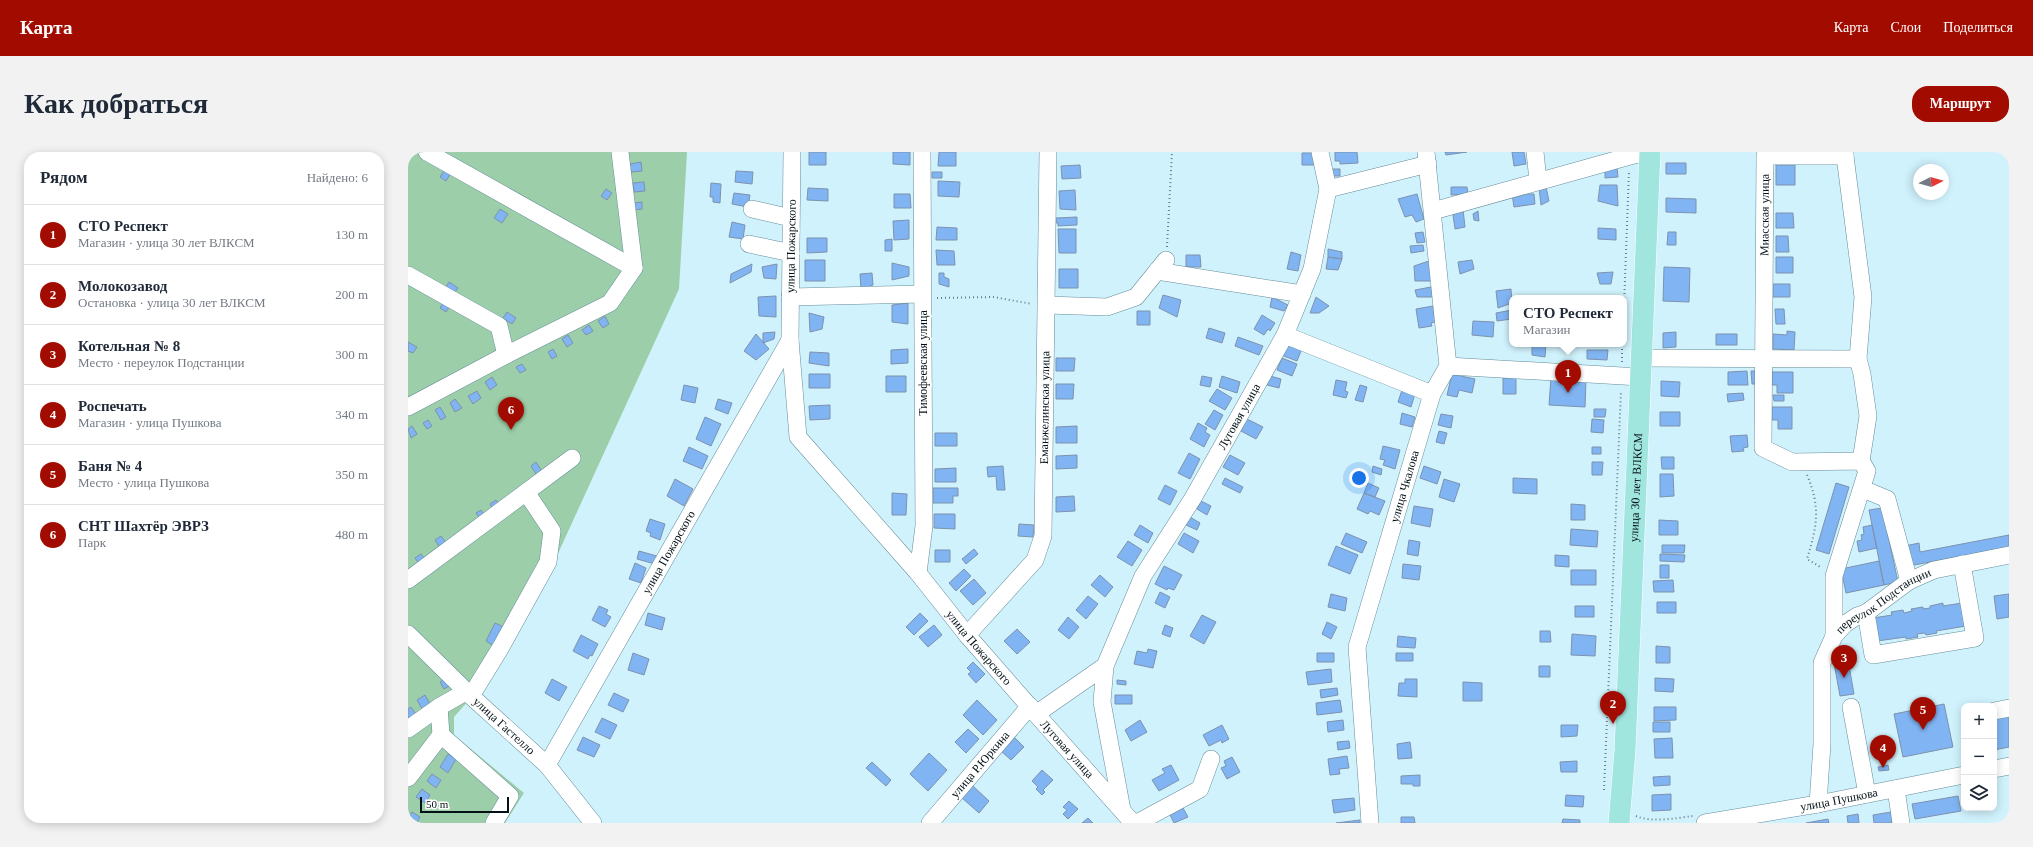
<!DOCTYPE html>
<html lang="ru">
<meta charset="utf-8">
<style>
:root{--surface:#fff;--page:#f2f2f3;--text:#1f2937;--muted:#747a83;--line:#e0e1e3;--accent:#a20c00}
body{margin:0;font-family:Georgia,serif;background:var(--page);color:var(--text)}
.controls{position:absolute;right:12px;bottom:12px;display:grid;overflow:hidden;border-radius:8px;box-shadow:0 2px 10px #0003}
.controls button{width:36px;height:36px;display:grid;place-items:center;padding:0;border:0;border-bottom:1px solid var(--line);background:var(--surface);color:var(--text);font:20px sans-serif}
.compass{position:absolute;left:1505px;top:12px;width:36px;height:36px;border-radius:50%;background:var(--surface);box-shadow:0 2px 10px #0003;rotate:84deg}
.scale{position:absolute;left:12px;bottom:10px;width:89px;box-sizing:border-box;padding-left:4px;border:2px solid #031116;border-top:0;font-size:11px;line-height:14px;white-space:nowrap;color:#031116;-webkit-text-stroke:3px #fff;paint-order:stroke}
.you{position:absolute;left:951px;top:326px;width:14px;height:14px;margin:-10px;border:3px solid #fff;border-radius:50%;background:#1a73e8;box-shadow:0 0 0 6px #1a73e833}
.badge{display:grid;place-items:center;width:26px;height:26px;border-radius:50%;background:var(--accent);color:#fff;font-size:13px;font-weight:700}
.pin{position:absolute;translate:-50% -33px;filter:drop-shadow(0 1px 2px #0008)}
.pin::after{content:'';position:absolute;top:21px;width:14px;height:12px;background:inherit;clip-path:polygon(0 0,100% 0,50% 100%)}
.popup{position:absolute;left:1101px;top:143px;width:118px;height:52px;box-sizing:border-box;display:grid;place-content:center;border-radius:8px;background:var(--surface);filter:drop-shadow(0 1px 3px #0005);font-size:13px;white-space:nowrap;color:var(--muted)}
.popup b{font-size:15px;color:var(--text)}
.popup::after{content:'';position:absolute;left:50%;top:100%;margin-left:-8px;border:8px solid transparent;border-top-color:var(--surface)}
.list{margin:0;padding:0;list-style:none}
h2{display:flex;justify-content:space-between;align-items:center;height:52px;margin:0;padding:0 16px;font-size:17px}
h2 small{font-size:13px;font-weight:400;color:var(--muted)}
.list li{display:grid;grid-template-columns:26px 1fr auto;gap:12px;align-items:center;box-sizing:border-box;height:60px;padding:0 16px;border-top:1px solid var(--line)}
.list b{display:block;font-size:15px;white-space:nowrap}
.list p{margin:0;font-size:13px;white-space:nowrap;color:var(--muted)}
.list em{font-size:13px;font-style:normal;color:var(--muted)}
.icon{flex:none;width:22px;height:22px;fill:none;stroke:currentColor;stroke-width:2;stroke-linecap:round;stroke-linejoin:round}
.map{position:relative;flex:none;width:1601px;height:671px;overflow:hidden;border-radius:16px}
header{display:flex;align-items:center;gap:24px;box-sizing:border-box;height:56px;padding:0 20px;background:var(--accent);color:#fff}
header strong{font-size:19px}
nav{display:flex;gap:22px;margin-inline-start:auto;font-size:14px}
.intro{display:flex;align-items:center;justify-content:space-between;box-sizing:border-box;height:96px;padding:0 24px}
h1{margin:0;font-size:28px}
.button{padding:10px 18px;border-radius:16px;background:var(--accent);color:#fff;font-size:14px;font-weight:700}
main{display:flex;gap:24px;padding:0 24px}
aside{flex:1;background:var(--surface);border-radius:16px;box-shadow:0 2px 10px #0003}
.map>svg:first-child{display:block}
.garden{fill:#9ccfa9}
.building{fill:#81b4f2;stroke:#7d92ae}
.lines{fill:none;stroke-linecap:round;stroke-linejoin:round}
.minor-casing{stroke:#658d9a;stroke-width:18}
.major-casing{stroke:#fff;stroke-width:22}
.path{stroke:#657d84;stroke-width:2;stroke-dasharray:1 3;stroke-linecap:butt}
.minor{stroke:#fff;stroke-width:17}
.major{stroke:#a1e5df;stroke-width:21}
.labels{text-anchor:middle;stroke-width:3.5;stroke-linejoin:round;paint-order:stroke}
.street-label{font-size:12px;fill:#031116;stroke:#fff}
</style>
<header>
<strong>Карта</strong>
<nav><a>Карта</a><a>Слои</a><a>Поделиться</a></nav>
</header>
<div class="intro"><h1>Как добраться</h1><a class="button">Маршрут</a></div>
<main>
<aside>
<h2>Рядом<small>Найдено: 6</small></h2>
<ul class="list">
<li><span class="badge">1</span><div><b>СТО Респект</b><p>Магазин · улица 30 лет ВЛКСМ</p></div><em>130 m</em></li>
<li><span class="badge">2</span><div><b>Молокозавод</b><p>Остановка · улица 30 лет ВЛКСМ</p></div><em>200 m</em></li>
<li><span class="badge">3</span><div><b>Котельная № 8</b><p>Место · переулок Подстанции</p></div><em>300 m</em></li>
<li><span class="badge">4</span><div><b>Роспечать</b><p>Магазин · улица Пушкова</p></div><em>340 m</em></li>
<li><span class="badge">5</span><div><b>Баня № 4</b><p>Место · улица Пушкова</p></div><em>350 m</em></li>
<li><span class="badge">6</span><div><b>СНТ Шахтёр ЭВРЗ</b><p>Парк</p></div><em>480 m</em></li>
</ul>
</aside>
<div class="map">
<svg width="1601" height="671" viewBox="0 0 1601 671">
<rect width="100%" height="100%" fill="#d0f2fd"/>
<path class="garden" d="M0,0h279l-8,137 -129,282 -72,119 -24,27v18l70,58 -19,30h-97z"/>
<path class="building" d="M401,0h17v13h-17z
M485,0h17v13l-17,-1z
M531,0h17v14h-18z
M927,0h22l1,11 -18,1v-3h-5z
M1037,0h22l-21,3z
M1104,0h12l2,12 -12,2z
M894,1h13v12h-13z
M233,10l1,9 -11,1 -1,-8z
M1258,11h20v11h-20z
M672,13l1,13 -19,1 -1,-13z
M1368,13h19v20h-19z
M1209,15l1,10 -13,1v-10z
M37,17l6,4 -5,8 -6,-4z
M922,17h10v7h-10z
M328,19l17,1 -1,12 -17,-2z
M524,20h10v6h-10z
M530,29l22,1 -1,15 -21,-1z
M236,30l1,9 -11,1 -1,-9z
M303,31l10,1 -1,19 -7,-1v-5h-3z
M1192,33h17l1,21 -20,-5z
M1043,35h16l1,7 -17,1z
M1138,35l3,14 -8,4 -2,-17z
M400,36l20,1v12l-21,-1z
M198,37l6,4 -5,7 -6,-4z
M667,38l1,20 -16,-1 -1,-18z
M326,41l16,2 -2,12 -16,-3z
M486,42h16l1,14h-17z
M1009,42l7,25 -8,3 -4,-7 -7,2 -7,-18z
M1104,42h22l1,10 -21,3z
M1258,46l30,1v14l-30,-1z
M234,50v7l-8,1 -1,-7z
M92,57l8,5 -6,9 -8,-5z
M1055,57l2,18 -10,2 -2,-14z
M1070,59l1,10 -5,-1 -1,-6z
M1368,61h17l1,15h-18z
M669,65v8l-19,1v-3h-2v-5z
M501,68v19l-15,1 -1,-19z
M324,70l13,3 -2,14 -14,-2z
M529,75l20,1v12h-21z
M1190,76l18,1v11l-18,-1z
M650,77h18v24h-17z
M1015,80l2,10 -8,1 -2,-10z
M1260,80h8v13h-9z
M1368,84h12l1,16h-13z
M399,86h20v14l-20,1z
M484,87v12h-7v-11z
M1015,93l1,6 -13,2 -1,-7z
M920,97l14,3v7l-14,-2z
M528,98l18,1 1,14h-18z
M883,100l10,3 -3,16 -11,-2z
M778,103h14l1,12h-15z
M920,105l14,2 -4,11 -12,-1z
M1368,105h17v16h-17z
M397,108h20v21h-20z
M1064,108l2,9 -14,5 -2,-12z
M1021,109l4,20h-18l-1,-15z
M484,111l17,4v9l-17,4z
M344,112l-1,8 -21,11 1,-9z
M369,112l-1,15 -12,-1 -2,-11z
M1256,115l26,1 -1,34 -26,-1z
M651,117h19v19h-19z
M1205,120l-2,12h-11l-3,-11z
M464,121l1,12 -12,4 -1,-15z
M531,121h5v4l5,2v8l-10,-3z
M41,130l9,6 -5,7 -9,-5z
M1365,132h17v13h-17z
M1023,135l2,10h-16l-2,-7z
M1103,137l1,14 -14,5 -2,-17z
M755,143l18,5 -4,17 -18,-9z
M368,144v21l-17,-1 -1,-19z
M864,145l16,8 -4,6 -14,-4z
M908,145l13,9 -10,7h-9z
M37,147l7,4 -6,9 -6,-4z
M500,151v21l-16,-2v-17z
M1025,154l2,16 -4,1 1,3 -13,2 -3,-19z
M1367,157h9l1,15h-9z
M1104,158v9l-15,2 -1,-8z
M729,159h13v14h-13z
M99,160l9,6 -4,6 -9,-6z
M401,161l15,4 -2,12 -12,3z
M854,163l13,8 -5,8 -2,-2 -4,6 -10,-6z
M197,164l4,8 -6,4 -5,-7z
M1065,169l21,1 -1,15 -21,-2z
M181,173l4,6 -7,4 -4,-5z
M801,176l16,5 -3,10 -16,-5z
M1379,179l8,1 -1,18 -21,-1v-15l14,1z
M367,180l-1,7 -11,4v-10z
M1268,180v15l-13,1v-15z
M348,182l13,15 -13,11 -12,-9z
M1308,182h21v11h-21z
M160,183l5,8 -6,4 -5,-8z
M830,185l25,9 -4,9 -24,-9z
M879,188l16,6 -6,15 -16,-6z
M0,190l9,5 -4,6 -5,-2z
M1124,192h14l-1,13 -13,-2z
M145,197l4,7 -5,3 -4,-7z
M500,197v14l-17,1v-14z
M1179,198h21l-1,10 -20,-1z
M402,200l19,1v13l-20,-3z
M648,206h19l-1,13h-18z
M874,206l15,6 -5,12 -15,-6z
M114,212l4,6 -6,3 -4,-6z
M1339,219l1,14h-20v-13z
M1343,219h8l1,13h-8z
M1364,220h21v21h-16v-8h-5z
M401,222h21v14h-21z
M1044,222l23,5 -3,14 -13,-3 -2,7 -10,-2z
M478,224h20v16h-20z
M794,224l10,2 -2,9 -10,-2z
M814,224l18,6 -3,11 -18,-6z
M862,224l11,3 -2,9 -12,-3z
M84,225l5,8 -7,5 -5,-8z
M1108,225v17h-13v-16z
M1143,226l35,2 -1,27 -36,-2z
M928,228l11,2 -2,9 3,1 -2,6 -13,-3z
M1253,229l19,1 -1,15 -18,-1z
M648,232h18l-1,15h-17z
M276,233l14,3 -3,15 -14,-3z
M952,233l7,2 -4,15 -8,-2z
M809,237l15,9 -7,12 -16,-9z
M994,238l13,4 -4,13 -13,-5z
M69,239l4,7 -8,6 -5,-8z
M1335,241l1,7 -16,2 -1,-8z
M1365,243h11v6h-10z
M47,247l7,9 -7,4 -5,-9z
M310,247l14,4 -4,11 -13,-5z
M422,253v14l-20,1 -1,-14z
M32,255l6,10 -5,3 -6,-10z
M1364,255h20v22h-14v-9h-6z
M1186,257h12l-1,8h-11z
M806,258l9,5 -8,15 -10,-6z
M1252,260h20v14h-20z
M994,261l13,4 -3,10 -12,-3z
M1033,262l12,2 -2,12 -13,-3z
M297,265l16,7 -10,22 -15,-7z
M839,267l16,8 -7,12 -15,-8z
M1184,267l12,1 -1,13 -12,-1z
M20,268l4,6 -5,3 -4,-6z
M790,271l9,5 -2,4 5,3 -6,12 -14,-8z
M4,274l5,8 -6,4 -3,-9z
M669,274v17h-21v-16z
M1031,279l8,2 -3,11 -8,-2z
M527,281h22v13h-22z
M1339,283l1,12 -5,1 1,3 -12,1 -2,-16z
M975,294l17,4 -5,19 -12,-4 2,-5 -5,-1z
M281,295l19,9 -6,13 -19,-8z
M1184,295h9v7h-9z
M781,301l11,6 -10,20 -12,-6z
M669,303v13l-21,1v-13z
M822,303l15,8 -7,12 -15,-8z
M1253,305h13v12h-12z
M128,310l7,11 -5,4 -7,-11z
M1184,310h11l-1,13h-10z
M595,314l2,24h-8l-1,-14 -8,1 -1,-10z
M965,314l9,3 -1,6 -9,-3z
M1016,314l17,6 -4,12 -17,-6z
M548,316v14h-21v-13z
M1252,322h13l1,22 -14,1z
M817,326l18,9 -3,6 -18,-9z
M1105,326l24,1v15l-24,-1z
M267,327l18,10 -9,17 -17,-10z
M1036,327l16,5 -6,18 -15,-5z
M960,331l11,5 -4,9 -11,-4z
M1428,331l13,4 -20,67 -13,-4z
M757,333l12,6 -7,14 -12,-6z
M525,336h25v8h-5v7h-20z
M484,341l15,1 -1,21h-14z
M956,341l21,8 -6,14 -9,-4 -2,3 -11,-5z
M666,344l1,15 -19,1v-15z
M88,348l5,7 -7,4 -4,-7z
M793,349l10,5 -4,9 -10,-6z
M1163,352l14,1v15h-14z
M1006,354l19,3 -3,18 -19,-4z
M1474,356l16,74 -14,3 -15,-75z
M73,358l5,7 -5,3 -5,-7z
M526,362h21v15l-21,-1z
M782,365l10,6 -3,7 -11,-5z
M242,367l15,5 -5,16 -10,-4 1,-3 -5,-2z
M1251,368l19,1v14h-19z
M611,372l15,1 -1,12 -15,-1z
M732,373l13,8 -5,10 -14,-8z
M1464,373l5,23 -18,4 -2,-11 5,-1 -1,-5 3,-1 -1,-7z
M1163,377l27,2 -1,16 -27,-2z
M776,381l15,8 -6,12 -15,-9z
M938,381l21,9 -5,11 -21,-9z
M1601,383v12l-100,19 -4,-20 14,-3 1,9z
M33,384l7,9 -7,5 -6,-10z
M1001,388l11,2 -2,14 -11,-2z
M720,389l14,9 -10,16 -15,-9z
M1254,393h23l-1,8h-22z
M928,394l22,9 -8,19 -22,-9z
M566,397l4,5 -12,10 -4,-5z
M527,398h15v12h-15z
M231,399l18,5 -2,8 -18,-5z
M13,402l5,7 -6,4 -5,-7z
M1252,402l25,1 -1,7 -24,-1z
M1147,403l14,1v11l-14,-1z
M1471,409l5,24 -38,8 -5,-24z
M227,411l11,5 -5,15 -12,-4z
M995,412l18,2 -2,14 -17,-2z
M1252,413h9v13h-9z
M756,414l18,9 -8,15 -6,-2 -1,2 -12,-6z
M556,417l7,7 -15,15 -7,-8z
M1163,418h25v15h-25z
M692,423l13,12 -8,10 -14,-12z
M566,427l12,14 -13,12 -13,-14z
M1265,428l1,12h-20l-1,-11z
M752,440l10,5 -5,11 -10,-5z
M923,442l16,4 -2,13 -17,-4z
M1601,442v23l-12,2 -3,-23z
M680,444l10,8 -12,15 -10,-9z
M1249,450h19v11h-19z
M1535,451v3l19,-3 4,23 -30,5 1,2 -11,2 -1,-2 -8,1 1,3 -12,2v-2l-29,4 -4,-23 19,-3 -1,-3 12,-2 1,3 8,-2 -1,-2 12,-2v2l7,-1v-2z
M191,454l9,4 -2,4 5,3 -6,10 -13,-7z
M1167,454h19v11h-19z
M240,461l17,5 -3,12 -17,-5z
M512,461l8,8 -14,14 -8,-8z
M794,463l14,7 -12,22 -14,-8z
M660,465l11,10 -10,12 -11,-9z
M919,470l10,5 -6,12 -9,-5z
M87,471l9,4 -10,19 -8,-5z
M526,473l8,10 -14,12 -9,-10z
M757,473l8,3 -3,9 -8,-3z
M609,477l13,13 -13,12 -13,-13z
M1132,479h10l1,11h-11z
M1164,482l24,2 -1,20 -24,-1z
M173,483l17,9 -6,12 -2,-1 -2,4 -15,-8z
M990,484l18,2 -1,10 -18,-1z
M1248,494l14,1v16h-14z
M740,497l9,2 -4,17 -19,-4 3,-13 10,2z
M225,501l16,6 -5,16 -16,-5z
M909,501h17v9h-17z
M988,501h17v8h-17z
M1440,508l6,34 -14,2 -6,-33z
M565,510l12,12 -9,9 -8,-9 3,-2 -4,-4z
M1131,514h11v11h-11z
M923,517l1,13 -24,3 -2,-13z
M38,526l5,7 -7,4 -4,-7z
M1247,526l19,1 -1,13 -18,-1z
M144,527l15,8 -8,14 -14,-8z
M997,527h12v18l-19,-1 1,-13h6z
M709,528l9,1v4l-9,-1z
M1055,530l19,1v18h-19z
M929,536l1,7 -17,3 -1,-8z
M206,541l15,7 -6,12 -15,-7z
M17,543l5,9 -8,5 -5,-9z
M707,543h17v9h-17z
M569,548l20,20 -14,15 -20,-20z
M932,548l2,12 -25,3 -1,-12z
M1536,552l9,43 -50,10 -9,-43z
M3,555l6,9 -9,6v-13z
M1246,555h22v13l-22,1z
M1601,563v32l-15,3v-32z
M194,566l15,7 -7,14 -15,-7z
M732,568l7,12 -16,9 -6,-11z
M935,568l1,10 -16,2 -1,-10z
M1245,570h17v10h-17z
M814,573l7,14 -7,4 -1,-3 -12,6 -6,-11z
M1153,573h17l-1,11 -16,1z
M560,577l11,10 -13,14 -11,-11z
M175,585l17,8 -6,12 -17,-7z
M606,585l10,10 -13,13 -10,-9z
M1264,586l1,20h-18l-1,-19z
M941,589l1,7 -12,2 -1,-8z
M1002,590l2,16 -14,1 -1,-15z
M521,601l18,17 -19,21 -18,-17z
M40,602l8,5 -8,14 -8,-6z
M939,604l2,12 -10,1 1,5 -10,1 -2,-16z
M824,605l8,15 -13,7 -6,-11 5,-2 -2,-5z
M1169,609v11h-16l-1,-10z
M464,610l19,18 -5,6 -20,-18z
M763,613l8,15 -20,11 -7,-11 13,-7 -3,-4z
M1480,613l1,5 -10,1 -1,-4z
M634,618l11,10 -10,10 2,2 -3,3 -6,-6 2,-2 -6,-6z
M24,622l9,6 -5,8 -9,-7z
M1012,623v11h-7v-2h-12v-8z
M1262,624v9l-16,1 -1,-9z
M565,634l16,15 -10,12 -17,-15z
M14,637l8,6 -5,8 -9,-6z
M1263,642v16l-19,1v-16z
M1158,643l18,1 -1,11 -18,-1z
M1550,644l3,15 -46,8 -3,-15z
M946,646l1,12 -21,3 -2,-13z
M661,649l9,8 -10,10 -5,-5 4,-4 -4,-3z
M775,656l5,9 -14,6 -4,-8z
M4,660l8,5 -3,6 -9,-6z
M1483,660l1,11h-18l-1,-8z
M1450,662l1,9h-11l-1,-7z
M993,665h13l1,6h-14z
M680,666l5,5h-11z
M1155,667l17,1v3h-18z
M1420,667l1,4h-23z
M952,668v3h-24z"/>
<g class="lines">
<g class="minor-casing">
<g id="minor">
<path d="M19,0l207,116"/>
<path id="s1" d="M384,0l-2,188 8,97 120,136 49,62 69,79"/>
<path d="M1127,0l3,29"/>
<path d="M1437,4l18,141 -5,62 4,15 6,42 -7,45"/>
<path d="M920,37l100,-25"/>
<path d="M344,57l39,9"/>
<path d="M1025,59l197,-55 19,-4"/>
<path d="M341,92l42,9"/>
<path d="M749,119l145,23"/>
<path d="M0,123l91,51 7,29"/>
<path d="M382,145l132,-3"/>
<path d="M639,153l60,2 29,-10 30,-37"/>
<path d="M877,183l147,59"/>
<path d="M1233,206l217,1"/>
<path d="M1040,214l192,11"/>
<path d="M0,255l98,-52 104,-52 24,-35 -14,-116"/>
<path d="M1455,337l24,10 22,82"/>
<path d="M510,421l6,-47 -2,-374"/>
<path d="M0,428l164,-122"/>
<path d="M1458,461l7,42 102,-17 -13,-74"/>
<path id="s2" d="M0,482l63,62 76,69 46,58"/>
<path id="s3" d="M559,483l68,-75 8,-24 5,-384"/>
<path id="s4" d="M1426,484v-60l33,-105 -6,-10 -69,1 -29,-14 2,-292h80v-4"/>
<path d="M697,514l-3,36 20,108"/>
<path d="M63,544l30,-49 47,-85 4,-31 -26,-39"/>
<path d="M31,555l2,28 69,61 -16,27"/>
<path d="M1443,555l16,87"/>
<path d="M1586,559l15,-3"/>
<path d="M0,577l31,-22 28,-16"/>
<path id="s5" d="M139,613l243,-425"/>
<path d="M1586,617l15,-3"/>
<path d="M0,626l33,-43"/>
<path d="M1488,637l5,34"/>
<path id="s6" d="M1410,652l4,-60v-81l12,-27 11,-12 12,-8 9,-3 43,-32 25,-11 75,-15"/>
<path id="s7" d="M522,671l100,-117"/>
<path id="s8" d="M725,671l-97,-109 69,-48 38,-90 50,-78 92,-163 27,-66 16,-80 -8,-37"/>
<path d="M729,671l63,-34 11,-30"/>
<path id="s9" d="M962,671l-13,-176 75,-253 16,-28 -22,-214"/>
<path id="s10" d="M1297,671l113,-19 146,-29"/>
</g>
</g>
<g class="major-casing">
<g id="major">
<path id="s11" d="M1211,671l6,-73 25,-598"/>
</g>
</g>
<path class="path" d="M759,95l5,-95
M529,146l57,-1 38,7
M1216,154l5,-135
M1214,210v-18
M1399,323c14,33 10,51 0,84l15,9
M1196,638l17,-399
M1228,664c16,7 40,2 57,0"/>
<use href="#minor" class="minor"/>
<use href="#major" class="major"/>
</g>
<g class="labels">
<g class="street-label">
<text dy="4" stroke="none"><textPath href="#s4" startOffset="516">Миасская улица</textPath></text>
<text transform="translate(383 94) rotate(-89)" y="4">улица Пожарского</text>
<text transform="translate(515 211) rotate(-90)" y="4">Тимофеевская улица</text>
<text dy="4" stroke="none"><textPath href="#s3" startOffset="255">Еманжелинская улица</textPath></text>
<text dy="4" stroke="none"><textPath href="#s8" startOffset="514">Луговая улица</textPath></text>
<text dy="4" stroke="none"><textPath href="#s9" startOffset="344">улица Чкалова</textPath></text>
<text dy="4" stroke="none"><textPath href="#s11" startOffset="336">улица 30 лет ВЛКСМ</textPath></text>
<text dy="4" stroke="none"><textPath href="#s5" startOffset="245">улица Пожарского</textPath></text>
<text dy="4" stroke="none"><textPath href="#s6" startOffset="232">переулок Подстанции</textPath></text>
<text dy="4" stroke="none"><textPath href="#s1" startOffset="563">улица Пожарского</textPath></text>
<text dy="4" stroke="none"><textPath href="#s2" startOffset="133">улица Гастелло</textPath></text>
<text transform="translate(659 597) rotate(48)" y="4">Луговая улица</text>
<text dy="4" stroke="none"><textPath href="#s7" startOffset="77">улица Р.Юркина</textPath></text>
<text dy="4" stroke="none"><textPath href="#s10" startOffset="136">улица Пушкова</textPath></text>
</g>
</g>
</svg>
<div class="controls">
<button>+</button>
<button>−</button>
<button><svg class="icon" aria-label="layers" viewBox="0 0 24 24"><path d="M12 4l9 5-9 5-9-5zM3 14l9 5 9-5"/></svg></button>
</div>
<svg class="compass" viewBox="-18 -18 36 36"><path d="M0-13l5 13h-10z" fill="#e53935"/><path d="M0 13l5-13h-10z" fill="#747a83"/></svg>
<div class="scale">50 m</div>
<div class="you"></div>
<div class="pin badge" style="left:1160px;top:241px">1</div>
<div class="popup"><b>СТО Респект</b>Магазин</div>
<div class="pin badge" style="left:1205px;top:572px">2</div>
<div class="pin badge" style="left:1436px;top:526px">3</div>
<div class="pin badge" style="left:1475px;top:616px">4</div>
<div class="pin badge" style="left:1515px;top:578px">5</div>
<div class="pin badge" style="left:103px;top:278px">6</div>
</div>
</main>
